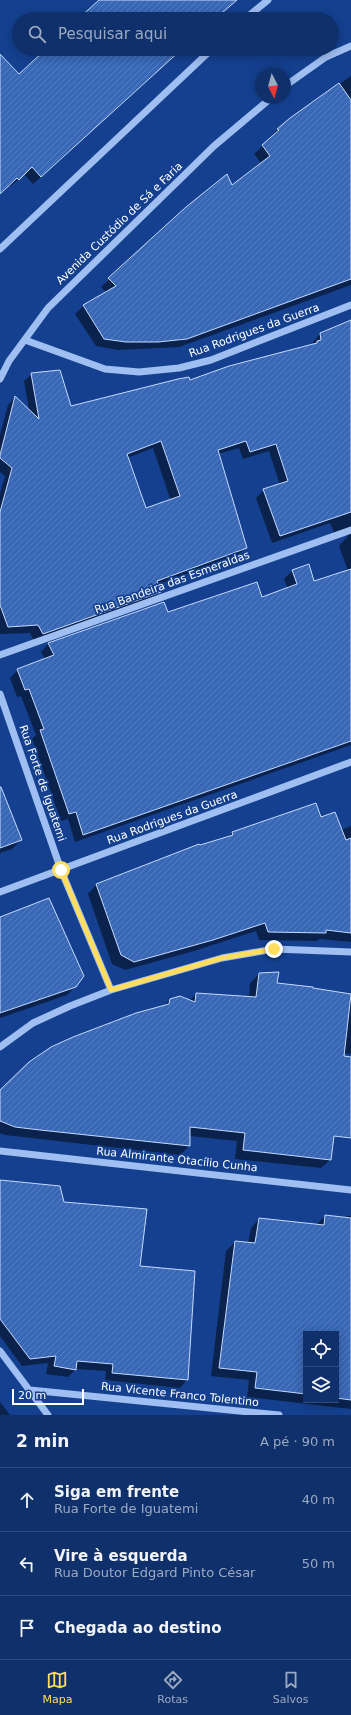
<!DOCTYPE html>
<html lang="pt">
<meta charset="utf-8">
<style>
:root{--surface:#0f306b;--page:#1d3c73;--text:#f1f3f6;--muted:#9ba9c1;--line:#2f4b7e;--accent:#ffdd5f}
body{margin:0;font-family:"DejaVu Sans",sans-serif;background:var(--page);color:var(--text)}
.controls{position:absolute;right:12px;bottom:12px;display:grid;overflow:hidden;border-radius:0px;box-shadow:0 2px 10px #0003}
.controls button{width:36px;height:36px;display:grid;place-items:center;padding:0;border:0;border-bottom:1px solid var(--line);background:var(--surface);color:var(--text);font:20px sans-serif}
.compass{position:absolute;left:255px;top:68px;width:36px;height:36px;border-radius:50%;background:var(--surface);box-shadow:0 2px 10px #0003;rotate:174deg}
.scale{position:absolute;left:12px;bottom:10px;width:72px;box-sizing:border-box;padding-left:4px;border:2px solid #fff;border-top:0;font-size:11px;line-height:14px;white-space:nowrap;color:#fff;-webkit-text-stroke:3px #14408f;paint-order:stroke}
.stop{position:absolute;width:12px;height:12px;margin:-9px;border:3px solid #ffdd5f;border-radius:50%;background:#fff}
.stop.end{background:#ffdd5f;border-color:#fff;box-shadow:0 1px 4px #0008}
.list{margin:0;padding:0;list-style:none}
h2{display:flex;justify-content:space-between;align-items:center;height:52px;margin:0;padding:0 16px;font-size:17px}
h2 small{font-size:13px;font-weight:400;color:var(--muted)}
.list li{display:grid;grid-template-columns:26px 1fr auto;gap:12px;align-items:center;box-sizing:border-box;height:64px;padding:0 16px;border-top:1px solid var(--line)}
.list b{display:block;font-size:15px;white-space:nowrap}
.list p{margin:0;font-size:13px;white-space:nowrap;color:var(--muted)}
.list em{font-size:13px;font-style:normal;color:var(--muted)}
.icon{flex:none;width:22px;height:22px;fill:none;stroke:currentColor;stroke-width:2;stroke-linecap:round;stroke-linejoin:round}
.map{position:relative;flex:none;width:351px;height:1415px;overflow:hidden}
.search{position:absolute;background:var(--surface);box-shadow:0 2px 10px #0003;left:12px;right:12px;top:12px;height:44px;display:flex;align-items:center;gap:10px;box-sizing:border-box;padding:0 14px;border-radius:22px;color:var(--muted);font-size:15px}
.sheet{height:244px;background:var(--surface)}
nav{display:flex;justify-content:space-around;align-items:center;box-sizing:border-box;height:56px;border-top:1px solid var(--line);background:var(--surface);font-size:11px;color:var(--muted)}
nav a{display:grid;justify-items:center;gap:2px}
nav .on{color:var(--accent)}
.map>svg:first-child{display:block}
.shadow{fill:#0007;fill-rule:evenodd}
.building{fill:url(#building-hatch);stroke:#c6dafc;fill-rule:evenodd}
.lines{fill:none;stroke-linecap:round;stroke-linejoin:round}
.minor{stroke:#9fbef1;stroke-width:7}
.route{stroke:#ffdd5f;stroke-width:5}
.labels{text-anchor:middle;stroke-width:3.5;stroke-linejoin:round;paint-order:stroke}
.street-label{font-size:11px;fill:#fff;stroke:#14408f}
</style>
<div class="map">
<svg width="351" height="1415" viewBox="0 0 351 1415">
<defs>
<pattern id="building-hatch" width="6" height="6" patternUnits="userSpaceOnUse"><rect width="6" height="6" fill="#3867b6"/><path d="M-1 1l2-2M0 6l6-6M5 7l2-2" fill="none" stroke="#567ec1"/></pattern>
</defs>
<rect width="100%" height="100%" fill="#14408f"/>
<path class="shadow" d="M48,49h134l-149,135 -9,-10 -13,12 -2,-1 -9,8v-127l19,10z
M351,76v209l-172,62 -61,3 -22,-4 -21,-32 8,-8 24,-13 -6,-6 85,-79 46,-21 30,-23 -8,-10 17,-16 -1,-1 8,-8 13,-11z
M351,322v423l-276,97 -7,-23 -7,2 -29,-82 4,-4 -15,-39 -4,1 -7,-19 8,-8 27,-11 -4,-7 7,-8 116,-41 3,10 94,-15 27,-9 -4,-10 8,-8 16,-5 6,16 34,-11 -9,-25 9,-10 -5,-4 -8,3 -5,-12 -58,20 -16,-45 8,-8 16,-5 -11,-34 -26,8 -4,-11 -21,6 28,94 -8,7 -81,30 3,7 -8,8 -117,42 -5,-9 -30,1v-140l5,-18 -5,-4v-37l8,-30 7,-8 14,13 -5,-29 8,-7 39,33 119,-26 123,-36v-3l7,-8zM153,448l18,53 -25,9 -19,-52z
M0,786l21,54 -9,9 -12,4z
M315,804l6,14 20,12 10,-4v116l-32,-3 -2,2 -58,-1 -3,-9 -62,20 -69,19 -13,-6 -24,-70 8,-9 132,-48 4,-4z
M0,918l75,69 -8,8 -67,23z
M259,974l17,10 75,11v59l-7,-1 -14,107 -9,8 -86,-9 2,-18 -48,-5v10l-9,9 -175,-20 -5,-2v-41l40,-37 27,-15 97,-34 6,-6 19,1 7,-7 53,4 1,-15z
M0,1180l63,23 76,63 55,6 -7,108 -7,8 -75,-8 1,-9 -30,-2 -8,8 -22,-3 2,-11 -26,3 -22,-30z
M325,1216l19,2 3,-2h4v193l-104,-12 2,-17 -38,-4 15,-125 9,-9 13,2 3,-16 8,-9 57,6zM306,1334h30v66h-30z
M0,1402l10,13h-10z"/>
<path class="building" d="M99,0h138l-22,19h-137z
M46,49h136l-141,128 -9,-10 -13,13 -2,-2 -17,16v-140l19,20z
M339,83l12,17v179l-164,60 -29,3h-32l-22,-3 -21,-34 33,-19 -8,-8 78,-71 41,-33 5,11 38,-29 -8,-11 17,-15 -2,-1 13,-11z
M351,320v192l-71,24 -17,-47 25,-8 -12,-37 -26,8 -4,-11 -28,9 29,98 -90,33 4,11 -118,42 -5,-9 -30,2 -8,-22v-93l12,-44 -12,-10v-3l15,-59 24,23 -8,-46 29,-3 11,36 107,-27 11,-2 1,3 39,-14 88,-23v-2l4,-1 -1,-7zM161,441l19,55 -34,12 -19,-54z
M309,564l5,17 37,-12v172l-268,94 -7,-23 -7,2 -29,-84 4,-1 -15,-40 -4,1 -8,-21 37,-14 -6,-12 116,-41 4,10 89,-30 5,15 35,-13 -5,-14z
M0,787h1l21,53 -22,8z
M316,803l5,14 14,-5 11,28 5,-2v95l-25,-3v3l-58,-1 -3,-9 -52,17 -79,22 -13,-7 -25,-71 103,-40 1,1 33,-10 -1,-3z
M49,898l35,78 -8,11 -76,26v-96z
M279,972l-2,11 36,4v1l38,6 -7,62 7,1v81l-17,-2 -3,24 -88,-10 2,-17 -55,-6v19l-150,-16 -25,-3 -15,-6v-31l29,-28 22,-15 22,-10 63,-24 33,-9 1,-5 10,-3 15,6 1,-9 60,4 3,-24z
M0,1180l60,6 4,16 83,7 -7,57 55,5 -7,109 -76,-7 1,-9 -36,-3 -1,9 -22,-4 2,-10 -26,3 -30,-40z
M325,1215l26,3v182l-15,-2v-64h-30v60l-51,-6 2,-16 -38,-4 16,-127 20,2 4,-25 65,7z"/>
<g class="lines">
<path class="minor" d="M245,19l23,-19
M285,86l41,-29 25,-11
M0,249l212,-200
M25,340l80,29 34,3 40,-4 32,-8 140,-55
M0,379l9,-18 39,-53 166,-162 57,-48
M0,655l351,-125
M0,694l61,176 50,120
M0,892l351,-130
M0,1047l33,-24 37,-17 41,-16 111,-32 52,-9 77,3
M0,1151l351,39
M0,1351l48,64
M30,1390l249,25"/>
</g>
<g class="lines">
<path class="route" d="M61,870l50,120 111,-32 52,-9"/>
</g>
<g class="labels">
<g class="street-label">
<text transform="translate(119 223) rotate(-44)" y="4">Avenida Custódio de Sá e Faria</text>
<text transform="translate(254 330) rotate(-20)" y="4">Rua Rodrigues da Guerra</text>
<text transform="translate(172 582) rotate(-20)" y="4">Rua Bandeira das Esmeraldas</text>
<text transform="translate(43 783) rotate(71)" y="4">Rua Forte de Iguatemi</text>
<text transform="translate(172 817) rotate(-20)" y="4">Rua Rodrigues da Guerra</text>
<text transform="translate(177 1159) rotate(6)" y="4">Rua Almirante Otacílio Cunha</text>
<text transform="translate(180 1394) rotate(6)" y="4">Rua Vicente Franco Tolentino</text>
</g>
</g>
</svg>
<div class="controls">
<button><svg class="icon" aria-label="locate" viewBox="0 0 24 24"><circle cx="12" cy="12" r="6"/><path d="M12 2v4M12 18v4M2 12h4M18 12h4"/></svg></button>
<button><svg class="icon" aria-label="layers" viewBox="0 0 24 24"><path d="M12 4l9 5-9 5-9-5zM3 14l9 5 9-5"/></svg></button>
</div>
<svg class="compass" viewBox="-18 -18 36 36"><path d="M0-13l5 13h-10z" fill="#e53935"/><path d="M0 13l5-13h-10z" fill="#9ba9c1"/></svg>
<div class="scale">20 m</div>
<div class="stop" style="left:61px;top:870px"></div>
<div class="stop end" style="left:274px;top:949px"></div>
<div class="search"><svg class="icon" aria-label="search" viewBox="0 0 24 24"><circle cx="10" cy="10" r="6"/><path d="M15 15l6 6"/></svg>Pesquisar aqui</div>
</div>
<section class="sheet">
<h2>2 min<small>A pé · 90 m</small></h2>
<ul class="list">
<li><svg class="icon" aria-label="ahead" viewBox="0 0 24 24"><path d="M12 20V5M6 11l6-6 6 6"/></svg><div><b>Siga em frente</b><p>Rua Forte de Iguatemi</p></div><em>40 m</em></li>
<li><svg class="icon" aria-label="left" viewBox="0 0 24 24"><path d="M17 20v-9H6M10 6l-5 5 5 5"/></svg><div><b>Vire à esquerda</b><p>Rua Doutor Edgard Pinto César</p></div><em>50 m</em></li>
<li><svg class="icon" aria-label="arrive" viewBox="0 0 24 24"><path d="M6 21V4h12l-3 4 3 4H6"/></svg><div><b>Chegada ao destino</b></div></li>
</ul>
</section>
<nav>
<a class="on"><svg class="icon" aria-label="map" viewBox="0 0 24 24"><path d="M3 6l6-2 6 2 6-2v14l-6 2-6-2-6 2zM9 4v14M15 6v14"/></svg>Mapa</a>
<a><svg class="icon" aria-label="directions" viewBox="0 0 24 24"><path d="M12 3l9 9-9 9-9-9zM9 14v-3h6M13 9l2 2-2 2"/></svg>Rotas</a>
<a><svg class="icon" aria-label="saved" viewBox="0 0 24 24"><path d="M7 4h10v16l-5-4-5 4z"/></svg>Salvos</a>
</nav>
